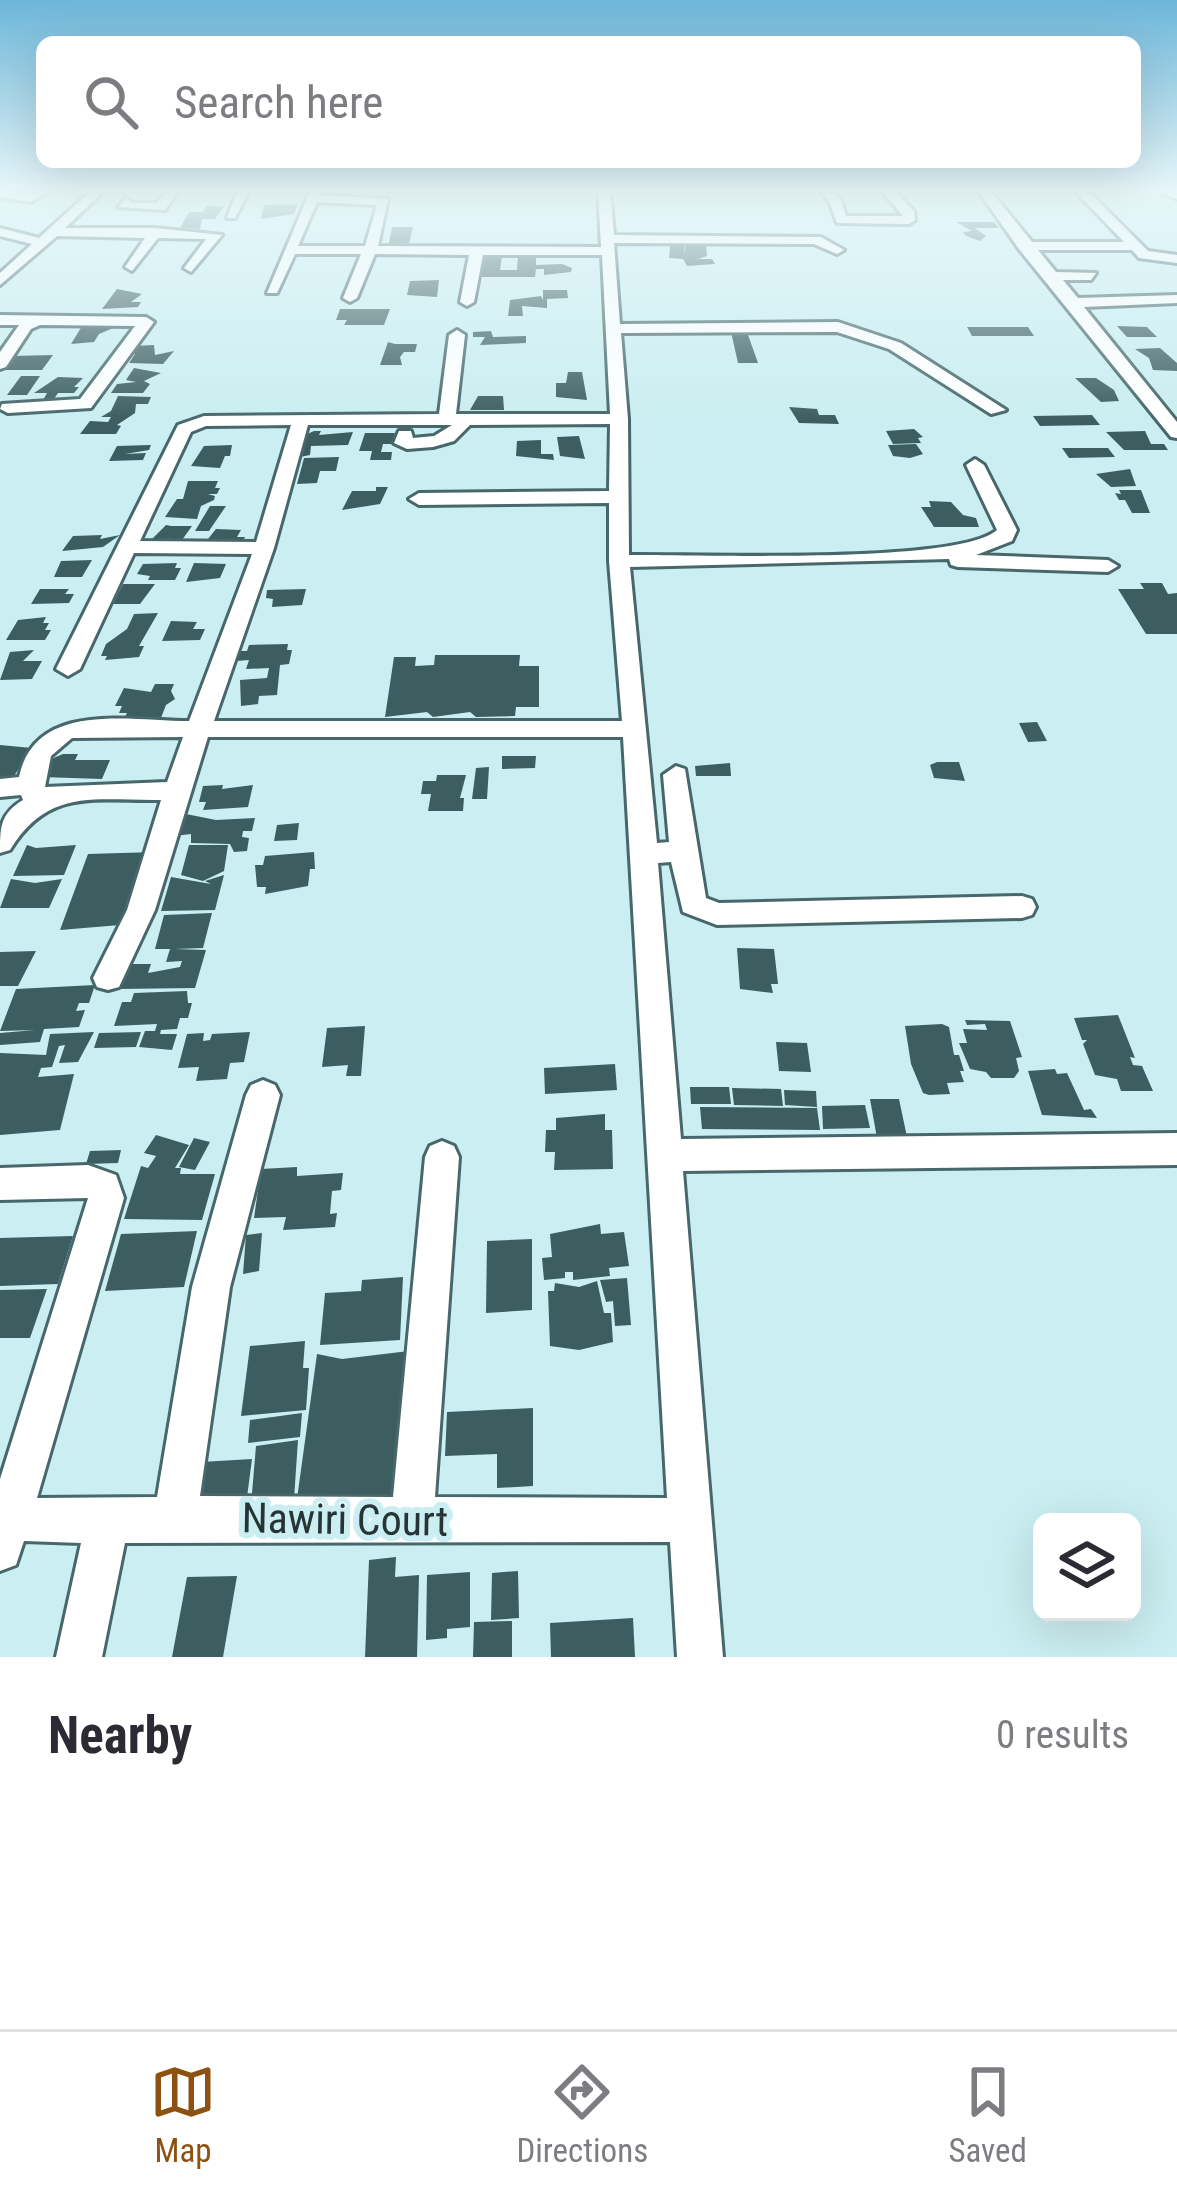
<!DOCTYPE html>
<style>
:root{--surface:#fff;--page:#f2f2f3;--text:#2b2b33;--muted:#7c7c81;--line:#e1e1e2;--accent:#8d5211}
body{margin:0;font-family:"Roboto Condensed",sans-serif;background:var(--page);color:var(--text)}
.controls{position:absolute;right:36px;bottom:36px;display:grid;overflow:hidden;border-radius:18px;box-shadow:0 12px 48px #0002}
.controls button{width:108px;height:108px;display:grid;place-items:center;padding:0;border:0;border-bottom:3px solid var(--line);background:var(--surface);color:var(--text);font:60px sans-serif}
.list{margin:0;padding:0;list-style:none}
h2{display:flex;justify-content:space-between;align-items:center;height:156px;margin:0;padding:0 48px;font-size:51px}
h2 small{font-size:39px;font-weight:400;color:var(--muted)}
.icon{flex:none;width:66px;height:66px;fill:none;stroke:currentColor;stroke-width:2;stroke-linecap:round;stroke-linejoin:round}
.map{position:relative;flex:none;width:1177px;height:1657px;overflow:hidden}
.search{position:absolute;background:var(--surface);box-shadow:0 12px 48px #0002;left:36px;right:36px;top:36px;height:132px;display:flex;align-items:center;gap:30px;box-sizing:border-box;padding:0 42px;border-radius:18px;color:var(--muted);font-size:45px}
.sheet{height:372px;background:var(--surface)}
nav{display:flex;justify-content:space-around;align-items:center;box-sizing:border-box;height:168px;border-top:3px solid var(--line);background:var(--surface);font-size:33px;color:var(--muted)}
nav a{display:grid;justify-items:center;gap:6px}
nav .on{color:var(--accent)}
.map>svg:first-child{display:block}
.building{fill:#3d5e61}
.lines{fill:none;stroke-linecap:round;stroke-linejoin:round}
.minor-casing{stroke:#47676a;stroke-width:6}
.minor{fill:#fff;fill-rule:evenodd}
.labels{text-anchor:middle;stroke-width:12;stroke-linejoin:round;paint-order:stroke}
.near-street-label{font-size:42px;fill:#263435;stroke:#caeef1}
</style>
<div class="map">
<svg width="1177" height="1657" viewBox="0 0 1177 1657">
<rect width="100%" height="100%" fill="#caeef1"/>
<path class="building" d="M298,204l-4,10 -33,5 3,-14z
M207,206h17l-9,13h-13l-2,10 -20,-1 9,-16h14z
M956,222h38l5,6h-24l11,8 -6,5 -14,-5 -3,-4 9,-1z
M392,227h21l-4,17 -21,4z
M679,243h6l-1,11 2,-9 20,1 1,10 -9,3h14l3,5 -28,2 -4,-7 -14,-1 1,-12z
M483,256h19l-2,14h17l1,-13h18v8l26,-1 10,4 -1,4 -27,3v-6h-8l-1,8h-55z
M439,280l-2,17 -30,-2 3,-14z
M117,289l25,5 -11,8h10l-3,5 -36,2z
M543,290h24l1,8 -21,1v9l-25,-2 1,10h-15l2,-16 31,-4 2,4z
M340,309h50l-6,16h-40l3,-5h-11z
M82,326l36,-1v1l-19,8 -5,8 -23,2z
M1117,326l30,1 10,10h-30z
M967,327h61l6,9h-62z
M491,331l2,6 33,-1v7l-46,2 5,-8h-12v-5z
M731,332h16l11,31h-20z
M388,342l7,2h22l-2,8h-11l-4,5 2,8h-22z
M154,345l1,10 19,-4 -11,13 -34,-1 6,-9h-7l4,-8z
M1160,348l17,15v8l-24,-1 -4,-12 -14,-9z
M53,355l-11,15h-42l11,-14z
M134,368l27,5 -17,8 6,3 -7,9h-32l6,-9 19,-2 -10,-2z
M582,372l5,28 -31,-3v-14h10l2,-11z
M21,376h19l-13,19h-20z
M58,377l25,1 -9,9h5l-5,6h-16l-6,9h-10l5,-9h-13z
M1075,378h21l18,12 5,11 -18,1z
M118,396l33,1 -3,7h-12l-1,9 -18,12 4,1 -5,8h-36l10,-13 18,1 3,-5h-10l10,-6z
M478,396h25l1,14h-34z
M789,407l28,2 2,6h16l4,9 -40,-1z
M1092,415l8,10 -60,1 -7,-10z
M914,429l9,8 -5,1 3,5 -28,1 -7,-13z
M314,431h7l-2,4 34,-3 -5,13 -37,1 -1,9 -10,2 5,-22z
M1145,431l6,13h13l4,6h-44l-18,-18z
M365,433h30l-3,11h-9l-2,8h11l-1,8h-21l2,-9h-13z
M579,436l6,23 -25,-3 -3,-19z
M541,440v14h12l1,6 -38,-4 1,-15z
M916,444l7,10 -13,4 -17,-2 -5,-11z
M151,445l-2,5 -24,4 21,-1 -3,7 -34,1 8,-15z
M232,445l-2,11h-5l-5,12 -29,-2 13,-20z
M1062,448h46l7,9 -46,1z
M339,457l-3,14h-16l-3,12 -20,1 7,-26z
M1130,469l6,17 -25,1 -15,-13z
M188,481h30l-3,7h5l-3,6h-9l7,2 -1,4 -13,6 -4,13 -32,-2 12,-18h6z
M376,487h12l-8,17 -38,6 10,-19h24z
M1119,490h22l9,23h-18l-7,-13h-6l-4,-7 6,1z
M929,501l22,1 12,13 13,3 3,9h-45l-13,-20h10z
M210,506h16l-17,25h-14z
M166,525l5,1h21l-10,14h-31z
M216,529l25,1 -4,7h8l-4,8 -37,-1z
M102,535l-2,4 20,-4 -17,12 -41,4 11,-15z
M92,560l-10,17h-28l7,-16z
M177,563l-2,5h6l-6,12h-27l2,-4 -13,-2 6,-10z
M194,563l32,1 -6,14 -34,4z
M1140,583h22l6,11 9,-1v41h-31l-28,-45h26z
M123,584h32l-15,20h-27z
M40,589h29l-4,5h9l-5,9 -38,1z
M306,589l-4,16 -30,2 1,-8 -7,-1 1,-8z
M158,613l-19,33h5l-5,11 -34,3 2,-4h-6l5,-12 21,-15 7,-15z
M46,617l-3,6h6l-4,7h6l-6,10h-39l12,-20z
M171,621l26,1 -4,7h12l-5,11 -38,1z
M288,644l-1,6h5l-3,14 -9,1 -3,30 -18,1 -1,8 -17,2 -1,-26 27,-2 2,-10 -23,1 3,-9 -13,1 3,-10h8l2,-6z
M34,650l-11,11h19l-10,18 -32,1 10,-28z
M435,655h85l-1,11h20v41h-23l-1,9 -39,1 -6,-5 -37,5 -6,-5 -42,5 9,-60h22l-1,9 19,-1z
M155,684h19l-3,7 4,8 -9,6 -7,18 -37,-1 5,-9h-8l3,-7h-7l9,-18 27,4z
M1037,722l10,19 -19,1 -9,-19z
M0,745l32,3 -18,28h-14z
M63,754h15l-3,6h35l-8,19 -60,-2 9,-18z
M502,756h34l-1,12 -33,1z
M937,762h22l6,19 -31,-3 -4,-13z
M730,763l1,13h-35l-1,-10z
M489,767l-2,32h-15l4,-31z
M437,775h29l-6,23h4l-1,13h-35l3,-17h-10l2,-13h13z
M223,785l-1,4 31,-4 -5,22 -45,3 3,-8h-7l4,-16z
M181,813l35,7 39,-2 -3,13h-9l-1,6 7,1 -2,13 -13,1 -4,-8 -39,-1v-9l-17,2z
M299,823l-2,17 -23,1 3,-16z
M27,845l9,3 40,-3 -12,30 -51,1z
M189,845h39l-4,26 -21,10 -22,-6z
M155,852l-23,72 -72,6 28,-76z
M314,852l1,17h-5l-2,17 -43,8 1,-7h-9l-2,-22h8l2,-9z
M224,875l-9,35 -54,1 10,-34 40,7 -6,-3z
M11,879l24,4 27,-4 -13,29h-49z
M212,913l-9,35 -28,1 31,1 -11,38 -78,1 9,-25h25l-3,9 32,-6 2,-6 -16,1 4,-13h-15l9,-34z
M737,948l37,1 4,35h-7l2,9 -33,-4z
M36,951l-18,35h-18v-34z
M95,985l-6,18h-10l-3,8 9,-1 -6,17 -35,2 -4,13 -40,3v-12l35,-3 -35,1 16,-42z
M187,991l1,12h4l-4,15h-8l-3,11 -16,1 -1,4h17l-5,16 -33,-3 6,-16h10l2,-7 -43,2 8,-24h9l3,-9z
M1118,1015l17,43 -5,-1 3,8 9,1 11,25h-32l-4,-12 -22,-4 -12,-31 4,-4h-5l-8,-22z
M965,1020l45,1 12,36 -6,1 3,13 -5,7h-23l-5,-6 -16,-3 -11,-26h8l-4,-14 24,1 -2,-6 -18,1z
M942,1024l7,3 5,28h5l5,16h-4l4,11 -17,1 3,11 -21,1 -6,-2 -12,-29 -6,-38z
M365,1026l-4,50h-15l2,-11 -26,2 5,-39z
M94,1032l-16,30 -19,1 6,-18 -6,1 -7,21 -11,1 -3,9 36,-3 -14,56 -60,5v-82l46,2 4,-21z
M141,1032l-5,15 -42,1 5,-15z
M250,1032l-6,30 -14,1 -3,16 -31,2 3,-14 -21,1 9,-34 17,-1 -1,8 7,-1 2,-6z
M776,1042l31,1 4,29 -32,-1z
M615,1064l2,26 -72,4 -1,-26z
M1055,1069l2,5 10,-1 17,37 7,-1 6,9 -55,-3 -14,-44z
M690,1087h39l2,17h-40z
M732,1088l49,1 2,17 -49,-1z
M784,1090l32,1 1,16 -32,-2z
M870,1099h29l8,38 -30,1z
M865,1105l5,23 -47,1 -1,-23z
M700,1107l117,1 3,22 -118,-1z
M605,1114v16h7l1,39 -59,1 1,-18h-10l1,-22h10v-12z
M156,1135l33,10 -14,23h6l-1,6h35l-13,46 -78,-1 17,-53 7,2 8,-12 -12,-3z
M194,1138l16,4 -15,28 -16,-3z
M121,1150l-3,13 -32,1 4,-13z
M297,1167v9l46,-3 -2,17 -9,1 -2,23 7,-1 -2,14 -52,3 3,-13 -32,1 7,-49z
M600,1224l1,10 23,-2 5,34 -20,2 1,8 -37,4v-8h-8v6l-21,2 -2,-22 10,-1 -2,-23z
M197,1231l-13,56 -79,4 16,-57z
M262,1233l-3,38 -16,3 3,-39z
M73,1236l-15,48 -58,2v-48z
M532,1239v71l-46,3 1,-72z
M403,1277l-3,63 -80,5 5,-52 36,-2 1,-11z
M627,1278l4,47 -16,1 -2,-25 -7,1 -6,-22z
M597,1281l7,32h7l2,29 -34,8 -29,-4 -2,-55h6l1,-8 24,4z
M47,1289l-17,49h-30v-48z
M305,1341l-2,27h6l-3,42 -65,6 9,-70z
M409,1351l-12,151 -101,4 21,-152 25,5z
M533,1408v78l-36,2v-34l-52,2 2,-44z
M302,1413l-2,24 -52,6 2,-23z
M298,1440l-4,59 -43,6 5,-59z
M252,1459l-6,46 -52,4 7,-47z
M396,1557l-1,20 24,-2 -2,82h-52l4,-97z
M518,1571l1,47 -28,2 1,-47z
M470,1572v55l-23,2v9l-21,2 1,-65z
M237,1576l-14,81h-51l15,-80z
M633,1618l2,39h-84l-1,-34z
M512,1621v36h-39l1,-35z"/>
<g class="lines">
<g class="minor-casing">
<path id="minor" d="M0,189l29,5 22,-5 -20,13 -31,-5z
M93,189h13l-41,39h90l67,7 -31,37 -7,-4 22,-29 -48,-1 -26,33 -7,-4 20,-29 -88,-2 -57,49v-12l32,-29 -32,-8v-8l39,10z
M168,189h12l-15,21 -47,-3 8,-9 6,5h25z
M238,189h12l-15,29h-8z
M311,189h12l-3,6 68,4 -10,47 223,1 -3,-58h12l4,46 207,2 23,13 -7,4 -23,-10 -200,-1 6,81 218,-2 63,21 105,67 -15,4 -102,-65 -52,-17 -216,1 7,86 1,136c67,-1 328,10 368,-25l-31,-65 9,-6 9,6 33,65 -5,11 -36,14 132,5 10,6 -10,6 -150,-5 -7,-2 -2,-6 -319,8 27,276 12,-1 -6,-67 13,-9 9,3 21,129 13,5 303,-7 10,3 4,8 -4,8 -10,3 -305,7 -34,-13 -12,-50 -13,1 23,276 496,-6v32l-494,6 40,486h-46l-7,-115 -545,1 -23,114h-46l25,-114 -57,-2 -8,24 -16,6v-92l88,-281 -88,2v-32l88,-3 28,10 8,23 -87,300 120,-1 35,-210 54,-192 5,-10 12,-5 12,5 5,10 -50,192 -30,209 193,1 32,-340 5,-11 12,-5 12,5 5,11 -24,340 232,1 -44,-761h-415l-53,173 -36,77 -11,3 -11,-3 -4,-9 34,-68 34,-110c-66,1 -112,-13 -151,50l-10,3c0,-26 0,-39 23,-53l-2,-5 -21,2v-18l19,-2c16,-77 111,-56 170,-56l63,-167 -118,-1 -54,116 -12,7 -12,-7 122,-244 26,-9 235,-2 10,-79 8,-5 8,5 -9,79h154l-8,-159h-119l-9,47 -7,4 -7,-4 9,-47 -94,-1 -18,44 -7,4 -7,-4 18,-44h-66l-18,39h-10zM317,202l60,3 -12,41h-67zM610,424l-1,67 -190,2 -10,6 10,6 190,-2v58l13,160h-408l60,-173 34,-123h144l-18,11 -21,2 -2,-7h-12l-5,12 13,6 26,-2 21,-6 16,-16zM291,425l-35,117 -116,-1 51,-109 15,-6zM183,737l-16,45 -122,5 6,-31 21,-18z
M818,189h13l10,11 5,16h57l-23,-27h13l21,22 1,9 -6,4 -72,-1 -8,-22z
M977,189h12l43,53h92l-51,-53h13l62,62 29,4v8l-38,-5 -7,-8h-94l18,22 40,1 -5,7h-28l15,18 99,-3v8l-93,4 93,115v16l-6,-1 -152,-188z
M1158,189l19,1v9l-17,-7z
M0,315l146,2 8,5 -63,86 -83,5 -8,-4 2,-5 78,-5 55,-73 -95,-1 -9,4 -25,38 -6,2v-17l19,-27h-19z"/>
</g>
<use href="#minor" class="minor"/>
</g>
<linearGradient id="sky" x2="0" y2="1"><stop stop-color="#6cb6d9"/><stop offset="0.45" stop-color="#e7f7f9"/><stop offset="1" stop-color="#e7f7f9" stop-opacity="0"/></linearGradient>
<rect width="1177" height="421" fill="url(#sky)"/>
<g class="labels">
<g class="near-street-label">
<text transform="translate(345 1519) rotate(1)" y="15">Nawiri Court</text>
</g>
</g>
</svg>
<div class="controls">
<button><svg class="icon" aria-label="layers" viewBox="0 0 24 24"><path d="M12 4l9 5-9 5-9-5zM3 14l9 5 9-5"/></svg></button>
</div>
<div class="search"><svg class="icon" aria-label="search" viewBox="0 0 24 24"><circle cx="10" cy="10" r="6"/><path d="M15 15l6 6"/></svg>Search here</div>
</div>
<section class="sheet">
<h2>Nearby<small>0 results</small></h2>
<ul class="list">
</ul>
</section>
<nav>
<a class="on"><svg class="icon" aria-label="map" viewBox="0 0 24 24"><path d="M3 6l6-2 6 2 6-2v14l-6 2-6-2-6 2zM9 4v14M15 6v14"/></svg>Map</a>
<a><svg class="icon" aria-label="directions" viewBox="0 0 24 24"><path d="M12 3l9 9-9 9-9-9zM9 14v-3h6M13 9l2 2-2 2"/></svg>Directions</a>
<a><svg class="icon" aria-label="saved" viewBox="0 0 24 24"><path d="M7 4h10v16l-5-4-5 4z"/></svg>Saved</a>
</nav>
